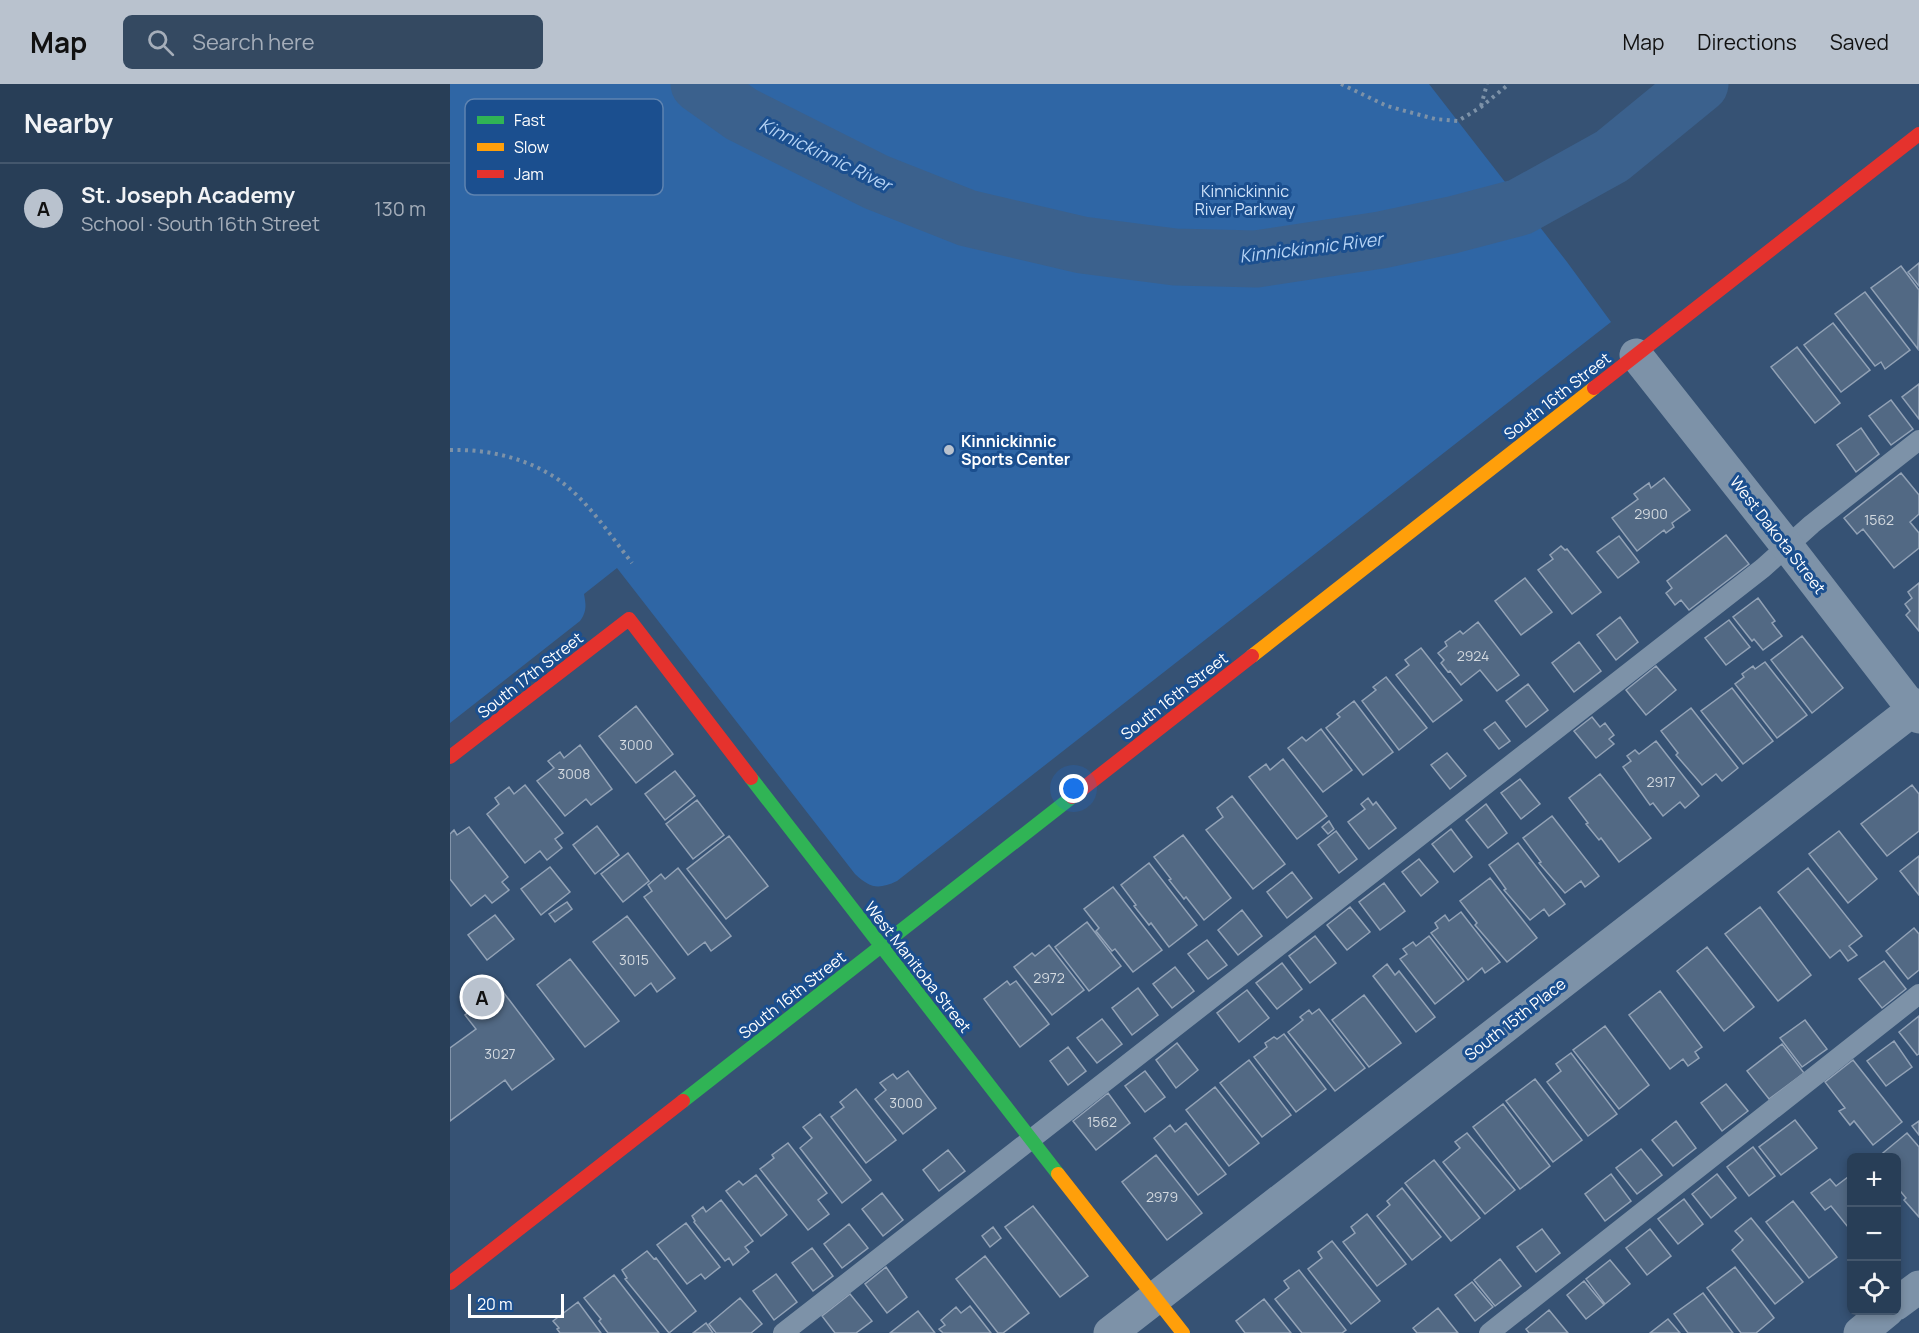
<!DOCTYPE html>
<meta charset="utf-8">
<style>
:root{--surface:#283e57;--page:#344961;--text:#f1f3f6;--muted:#a5aeba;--line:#44576d;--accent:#b9c2ce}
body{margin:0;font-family:Manrope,sans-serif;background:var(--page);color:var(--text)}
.controls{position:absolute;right:18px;bottom:18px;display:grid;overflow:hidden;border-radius:9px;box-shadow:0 3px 9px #0003}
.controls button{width:54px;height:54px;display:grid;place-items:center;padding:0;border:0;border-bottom:2px solid var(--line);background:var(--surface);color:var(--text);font:30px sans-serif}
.scale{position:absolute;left:18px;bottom:15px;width:96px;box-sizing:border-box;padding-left:6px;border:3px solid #fff;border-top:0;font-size:16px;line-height:21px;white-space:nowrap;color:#fff;-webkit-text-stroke:4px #1b4f8f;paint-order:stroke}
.you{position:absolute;left:624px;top:705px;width:21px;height:21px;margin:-15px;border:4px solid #fff;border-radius:50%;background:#1a73e8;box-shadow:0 0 0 9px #1a73e833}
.badge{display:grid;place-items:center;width:39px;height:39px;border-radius:50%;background:var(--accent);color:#111;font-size:20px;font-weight:700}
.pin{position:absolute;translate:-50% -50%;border:3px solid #fff;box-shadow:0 2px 6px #0006}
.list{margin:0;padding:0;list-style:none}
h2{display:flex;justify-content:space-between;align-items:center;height:78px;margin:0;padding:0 24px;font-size:26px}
h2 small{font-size:20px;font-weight:400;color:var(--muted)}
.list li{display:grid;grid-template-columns:39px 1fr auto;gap:18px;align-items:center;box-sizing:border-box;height:90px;padding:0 24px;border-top:2px solid var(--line)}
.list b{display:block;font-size:22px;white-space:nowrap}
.list p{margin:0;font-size:20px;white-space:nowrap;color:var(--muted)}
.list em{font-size:20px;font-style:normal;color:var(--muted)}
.icon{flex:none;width:33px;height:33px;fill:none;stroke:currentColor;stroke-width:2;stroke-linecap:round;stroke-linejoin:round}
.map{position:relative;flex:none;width:1469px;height:1249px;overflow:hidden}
header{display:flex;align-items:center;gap:36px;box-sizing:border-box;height:84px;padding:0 30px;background:var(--accent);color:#111}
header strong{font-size:28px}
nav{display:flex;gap:33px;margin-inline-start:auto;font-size:21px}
.search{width:420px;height:54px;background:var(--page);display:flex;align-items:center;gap:15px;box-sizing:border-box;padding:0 21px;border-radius:9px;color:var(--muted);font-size:22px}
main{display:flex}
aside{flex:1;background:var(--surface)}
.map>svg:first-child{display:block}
.green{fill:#2f66a5}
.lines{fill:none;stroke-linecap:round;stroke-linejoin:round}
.river{stroke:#3b618d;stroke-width:57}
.building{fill:#526984;stroke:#92a2b6;stroke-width:1.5}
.path{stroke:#7d92a8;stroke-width:4;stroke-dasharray:3 4.5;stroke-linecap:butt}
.lane{stroke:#7d92a8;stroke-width:20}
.street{stroke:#7d92a8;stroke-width:33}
.fast{stroke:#30b455;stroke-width:14}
.slow{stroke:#ff9f0a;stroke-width:14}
.jam{stroke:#e5322d;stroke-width:14}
.poi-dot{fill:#b9c2ce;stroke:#1b4f8f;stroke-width:2}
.labels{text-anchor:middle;stroke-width:6;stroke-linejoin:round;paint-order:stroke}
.number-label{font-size:14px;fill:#d4dae0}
.park-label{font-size:16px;fill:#cfe3fa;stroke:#1b4f8f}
.street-label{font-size:16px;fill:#fff;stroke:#1b4f8f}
.poi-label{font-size:16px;font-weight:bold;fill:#fff;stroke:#1b4f8f;text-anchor:start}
.water-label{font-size:18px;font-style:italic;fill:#b5d3f5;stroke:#1b4f8f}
.key{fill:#1b4f8f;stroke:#5f84b1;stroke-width:1.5}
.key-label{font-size:16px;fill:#fff}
</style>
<header>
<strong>Map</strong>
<div class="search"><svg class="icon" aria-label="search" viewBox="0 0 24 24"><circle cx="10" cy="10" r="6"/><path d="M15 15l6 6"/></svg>Search here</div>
<nav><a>Map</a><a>Directions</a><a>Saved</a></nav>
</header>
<main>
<aside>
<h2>Nearby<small></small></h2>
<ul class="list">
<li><span class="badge">A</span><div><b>St. Joseph Academy</b><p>School · South 16th Street</p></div><em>130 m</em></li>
</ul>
</aside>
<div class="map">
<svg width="1469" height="1249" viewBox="0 0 1469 1249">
<rect width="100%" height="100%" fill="#365274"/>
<path class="green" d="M0,0h979l138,178 44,60 -714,559c-19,9 -27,7 -42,-7l-238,-306 -33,26c2,11 3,17 -4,27l-130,102z"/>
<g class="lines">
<path class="river" d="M249,0l42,30 135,68 91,36 115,27 93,12 81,2 125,-19 71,-15 68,-18 92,-51 88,-72"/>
</g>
<path class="building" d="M1469,179v23l-11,-14z
M1451,182l18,24 -1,59 -47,-61z
M1415,208l45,58 -25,19 -4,-7 -6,4 -40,-52z
M1383,239l37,47 -29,22 -37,-47z
M1347,263l43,56 -25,20 -44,-56z
M1469,300v35l-17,-22z
M1441,316l22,29 -22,16 -22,-29z
M1411,344l18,26 -23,18 -19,-27z
M1451,389l18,22v19l-9,8 9,11v15l-25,20 -31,-39 -6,5 -13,-16z
M1214,394l26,32 -18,13 2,4 -8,6 -2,-3 -27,21 -25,-33 26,-19 -4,-5 15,-11 2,5z
M1276,451l23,29 -60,46 -8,-10 -6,5 -9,-12 6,-5 -5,-7z
M1169,452l20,26 -21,16 -21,-26z
M1111,462l4,4 2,-1 34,43 -29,22 -34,-44 15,-11 -3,-4z
M1075,494l27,34 -31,23 -26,-34z
M1469,499v48l-13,-16 4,-4 -5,-7 7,-6 -4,-6z
M1308,514l17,23 -3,2 10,13 -19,14 -9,-11 -2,2 -19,-24z
M1170,533l18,25 -22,18 -19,-25z
M1279,536l21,27 -24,18 -21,-27z
M1028,538l41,53 -22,16 -17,-21 -19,15 -11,-14 -2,1 -7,-9 3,-3 -6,-7 9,-7 -2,-4 15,-11 3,3z
M1352,552l41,52 -31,25 -41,-53z
M1129,558l22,29 -27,21 -22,-29z
M971,564l41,52 -29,22 -37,-47 13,-10 -4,-5z
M1315,578l42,53 -30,23 -42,-54 9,-7 -2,-3 11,-8 2,3z
M1206,582l20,24 -30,25 -20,-25z
M936,593l41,51 -28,22 -37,-49 14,-11 -3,-3z
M1078,600l20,26 -22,17 -20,-26z
M1282,604l41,53 -30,23 -42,-53z
M904,617l39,51 -30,23 -37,-47 14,-11 -3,-3z
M186,622l37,48 -37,29 -37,-47z
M1241,624l47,60 -16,13 -6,-7 -14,11 -26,-30 2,-2 -17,-22z
M1142,633l8,10 5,-4 9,12 -5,4 5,5 -18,14 -22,-27z
M1045,638l15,19 -11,8 -15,-19z
M871,645l31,41 -29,22 -35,-44 14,-11 4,4z
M1206,657l43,55 -14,12 -5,-6 -17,14 -10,-13 -3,2 -27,-38 8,-6 -4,-5 8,-6 4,4z
M130,661l32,44 -21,16 -5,-6 -21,17 -28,-35 17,-13 -6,-7 12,-9 4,6z
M997,669l19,23 -16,13 -19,-24z
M833,675l44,57 -30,23 -48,-62 17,-13 4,6z
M225,687l20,25 -30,24 -20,-26z
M1150,690l51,64 -32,24 -18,-24 -2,2 -13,-16 2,-1 -19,-25z
M1070,695l20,25 -19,15 -20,-26z
M75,701l38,48 -8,6 7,9 -15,12 -7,-9 -15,12 -38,-49 12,-10 -4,-6 14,-11 5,7z
M1462,701l7,9v37l-32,25 -26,-32z
M782,712l53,68 -32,25 -47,-59 17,-13 -6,-9z
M918,714l5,7 3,-3 20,26 -27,21 -21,-27 17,-13 -4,-5z
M247,716l27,35 -31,24 -27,-35z
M1036,720l21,29 -19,15 -22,-28z
M1102,732l47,60 -14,11 -4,-6 -16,12 -26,-30 2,-1 -18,-24z
M879,737l5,8 -6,5 -6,-7z
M147,742l22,29 -24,19 -22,-29z
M19,743l39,50 -6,5 7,8 -17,13 -7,-8 -14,11 -21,-27v-45l4,-4 3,5z
M1001,745l21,28 -18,15 -22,-28z
M886,747l21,28 -18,14 -21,-28z
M1389,747l38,48 -29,24 -39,-49z
M733,751l48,63 -27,22 -18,-23 -2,2 -15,-19 2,-1 -17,-22z
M279,752l39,50 -42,33 -39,-50z
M1068,759l47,61 -16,12 -5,-7 -14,11 -26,-30 2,-1 -17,-24z
M178,769l21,28 -26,21 -22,-28z
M1469,772v39l-19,-24z
M969,775l19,23 -17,14 -19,-24z
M699,779l48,62 -28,22 -18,-24 -2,2 -15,-19 2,-1 -15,-20z
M100,783l20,25 -29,23 -20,-26z
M228,784l53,68 -20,15 -6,-9 -17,13 -44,-58 8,-6 -4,-6 13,-11 4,5z
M1358,784l54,68 -13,10 8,9 -9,6 -8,-11 -10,8 -52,-66z
M842,788l20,26 -25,20 -20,-26z
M1040,794l47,60 -30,24 -32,-37 2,-2 -17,-22z
M934,799l21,28 -25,19 -21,-28z
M663,803l49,63 -29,22 -18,-23 -3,2 -16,-20 3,-3 -15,-19z
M117,818l5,7 -17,13 -6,-8z
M900,823l20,25 -23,18 -20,-25z
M1310,823l51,68 -33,26 -53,-67z
M792,826l20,26 -24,19 -20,-25z
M1011,828l39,50 -15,11 -3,-5 -14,12 -37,-47 7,-5 -3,-5 10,-8 4,6z
M45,831l19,24 -27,21 -19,-25z
M177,832l48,62 -18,14 -6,-9 -16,13 -42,-54z
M637,838l34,44 -32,25 -34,-44z
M1464,844l5,6v36l-11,9 -22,-28z
M865,852l21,27 -26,20 -21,-27z
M979,852l35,45 -29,23 -35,-45 7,-5 -4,-5 10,-7 3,4z
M757,856l20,25 -19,14 -20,-25z
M599,861l35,45 -32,25 -38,-48 18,-14 3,3z
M1257,863l47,60 -30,24 -47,-60z
M120,875l49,62 -34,26 -48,-62z
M1434,877l22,28 -24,19 -23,-29z
M832,879l20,26 -25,20 -21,-26z
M937,880l8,11 4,-4 36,46 -19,15 -43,-56z
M725,883l19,24 -22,17 -19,-24z
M557,897l3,4 6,-4 33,43 -29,23 -36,-48z
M688,904l20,27 -26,20 -20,-27z
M51,905l53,70 -42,31 -7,-10 -55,41v-73l26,-19 -11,-14z
M797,906l22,28 -30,24 -22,-29z
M1210,907l42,56 -7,5 4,6 -11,8 -5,-7 -13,10 -41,-54z
M914,911l37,48 -32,24 -37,-47z
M869,925l46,59 -30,23 -47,-59 15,-12 -3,-3 9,-7 3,4z
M1469,932v38l-2,1 -18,-23z
M652,935l20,25 -25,19 -20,-25z
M1355,936l22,29 -25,18 -22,-29z
M1155,942l44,59 -30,24 -46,-59z
M834,950l42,55 -30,23 -42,-55 13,-10 -2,-4 9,-6 3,2z
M1444,957l18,26 -26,19 -19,-25z
M727,959l21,27 -22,18 -20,-28z
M1332,960l22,29 -35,26 -22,-28z
M618,963l18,24 -18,14 -18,-24z
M1121,969l46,61 -29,22 -41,-54 14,-11 -5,-7z
M799,976l42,55 -29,22 -42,-54z
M1403,976l49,62 -29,23 -19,-24 -4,4 -11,-14 6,-3 -20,-26z
M458,987l28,37 -33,26 -28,-35 11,-9 -6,-7 13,-9 4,5z
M695,987l20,26 -20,15 -20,-26z
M1085,995l47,61 -29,22 -47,-61z
M1276,1000l22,27 -26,20 -21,-28z
M765,1003l44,56 -30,23 -43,-56z
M406,1005l40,51 -30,23 -35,-46 13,-10 -4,-5z
M658,1009l22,30 -34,27 -23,-29z
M1053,1020l47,62 -30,23 -47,-62z
M370,1030l51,66 -29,23 -42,-55 12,-10 -9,-11z
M1345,1036l22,28 -36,27 -22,-28z
M1226,1037l20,27 -23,18 -21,-26z
M1469,1037v14l-7,-9z
M736,1039l40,51 -28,21 -44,-57 16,-13 5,7z
M1017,1049l48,57 -30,24 -42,-52 17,-14 -5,-6z
M1457,1049l12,14v70l-15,-17 2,-2 -10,-12v-28l-18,-1z
M338,1059l39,50 -9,7 11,14 -21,16 -48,-61 14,-11 -2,-3z
M1303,1063l22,29 -26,20 -22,-29z
M1191,1065l21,26 -25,19 -21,-26z
M498,1066l17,21 -26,20 -16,-21z
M706,1071l46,58 -35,27 -45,-58z
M984,1076l46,58 -29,23 -46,-58z
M1161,1090l20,27 -26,20 -20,-27z
M1267,1090l19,24 -25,20 -19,-24z
M1402,1090v58l-21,-26 -6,4 -14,-17 19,-14 6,7z
M306,1091l31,40 -26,21 -35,-45 13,-10 4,4z
M952,1104l39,49 -29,23 -35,-44 13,-11 -3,-4z
M432,1109l21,27 -20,16 -21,-27z
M1234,1115l19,25 -25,20 -20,-25z
M271,1116l32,41 -8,6 4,5 -16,13 -4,-7 -4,3 -31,-39 1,-1 -3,-5 11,-9 3,5z
M1343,1117l44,56 -28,21 -43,-56z
M583,1122l55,70 -28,21 -55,-70z
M917,1130l39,50 -29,22 -34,-44 12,-9 -4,-6z
M1301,1134l52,64 -28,22 -43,-54 11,-10 -8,-9z
M236,1139l34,44 -15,12 -4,-5 -14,10 -30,-39z
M399,1140l19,24 -26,20 -18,-24z
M543,1143l8,11 -11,9 -8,-11z
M1092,1145l18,24 -24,19 -19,-25z
M1200,1145l21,27 -24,19 -21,-27z
M882,1157l48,60 -29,23 -43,-55 14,-11 -4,-6z
M362,1164l21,28 -20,15 -21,-28z
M197,1167l7,8 2,-1 40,53 -27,22 -44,-54 2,-1 -5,-8z
M535,1172l44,57 -26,20h-5l-42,-54z
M1050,1175l21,27 -26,20 -21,-26z
M1160,1176l20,24 -25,20 -19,-25z
M436,1183l21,30 -20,16 -22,-29z
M1285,1183l39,51 -18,15h-15l-34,-45z
M849,1186l47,60 -4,3h-40l-27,-34 14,-11 -5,-7z
M326,1190l21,28 -23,18 -21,-29z
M164,1191l45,58h-51l-9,-12 2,-2 -17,-21z
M1134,1197l20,24 -18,14 -19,-24z
M1022,1198l21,25 -18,14 -20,-26z
M1253,1209l30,40h-45l-14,-19z
M400,1210l22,27 -16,12h-21l-13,-17z
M290,1214l22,26 -11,9h-35l-7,-9z
M814,1215l27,34h-46l-9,-12z
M128,1218l23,31h-41l-3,-4 2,-1 -6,-7z
M520,1222l21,27h-48l-4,-4 6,-4 -4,-5 15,-13 5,6z
M988,1224l20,25h-41l-4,-5z
M1099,1226l19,23h-39l-3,-4z
M468,1227l17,22h-45z
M1218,1235l12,14h-30z
M256,1239l7,10h-20z"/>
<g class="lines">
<path class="path" d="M891,0l46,22 48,13 23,2 23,-14 28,-23
M1031,22l6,-22
M0,366c38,-1 77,8 109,30 29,21 51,55 73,83"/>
<path class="lane" d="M333,1249l980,-765 49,-44 107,-84
M1039,1249l430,-339"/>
<path class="street" d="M1186,271l151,191 132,171
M1446,1220l23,-17
M660,1249l809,-628
M1410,1249l28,-23"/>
<path class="fast" d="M301,694l307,396
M233,1017l389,-304"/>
<path class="slow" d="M802,572l342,-268
M608,1090l125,159"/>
<path class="jam" d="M1144,304l325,-254
M0,673l179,-138 122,159
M622,713l180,-141
M0,1199l233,-182"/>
</g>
<circle class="poi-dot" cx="499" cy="366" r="6"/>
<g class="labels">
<g class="number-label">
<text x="1201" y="435">2900</text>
<text x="1429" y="441">1562</text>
<text x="1023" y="577">2924</text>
<text x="186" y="666">3000</text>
<text x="124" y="695">3008</text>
<text x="1211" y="703">2917</text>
<text x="184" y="881">3015</text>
<text x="599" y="899">2972</text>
<text x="50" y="975">3027</text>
<text x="456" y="1024">3000</text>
<text x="652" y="1043">1562</text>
<text x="712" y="1118">2979</text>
</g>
<g class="park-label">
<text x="795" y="113">Kinnickinnic<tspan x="795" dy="18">River Parkway</tspan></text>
</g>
<g class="street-label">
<text transform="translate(1107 312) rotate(-38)" y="6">South 16th Street</text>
<text transform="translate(1328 451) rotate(52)" y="6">West Dakota Street</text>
<text transform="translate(80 591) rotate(-38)" y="6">South 17th Street</text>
<text transform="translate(724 612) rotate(-38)" y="6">South 16th Street</text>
<text transform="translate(468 883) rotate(52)" y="6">West Manitoba Street</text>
<text transform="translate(342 911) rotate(-38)" y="6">South 16th Street</text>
<text transform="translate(1065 935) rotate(-38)" y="6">South 15th Place</text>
</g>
<g class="poi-label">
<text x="511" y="363">Kinnickinnic<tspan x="511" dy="18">Sports Center</tspan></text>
</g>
<g class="water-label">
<text transform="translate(375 71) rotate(26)" y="6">Kinnickinnic River</text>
<text transform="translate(861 164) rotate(-7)" y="6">Kinnickinnic River</text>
</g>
</g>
<rect x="15" y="15" width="198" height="96" rx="9" class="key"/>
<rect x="27" y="32" width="27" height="8" fill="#30b455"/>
<rect x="27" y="59" width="27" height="8" fill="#ff9f0a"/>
<rect x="27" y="86" width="27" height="8" fill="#e5322d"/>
<g class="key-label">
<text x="64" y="42">Fast</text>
<text x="64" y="69">Slow</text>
<text x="64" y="96">Jam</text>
</g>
</svg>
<div class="controls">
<button>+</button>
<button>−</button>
<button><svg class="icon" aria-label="locate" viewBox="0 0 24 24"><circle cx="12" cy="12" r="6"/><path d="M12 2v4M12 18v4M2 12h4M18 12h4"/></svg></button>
</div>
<div class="scale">20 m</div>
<div class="you"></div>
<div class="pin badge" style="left:32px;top:913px">A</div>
</div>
</main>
